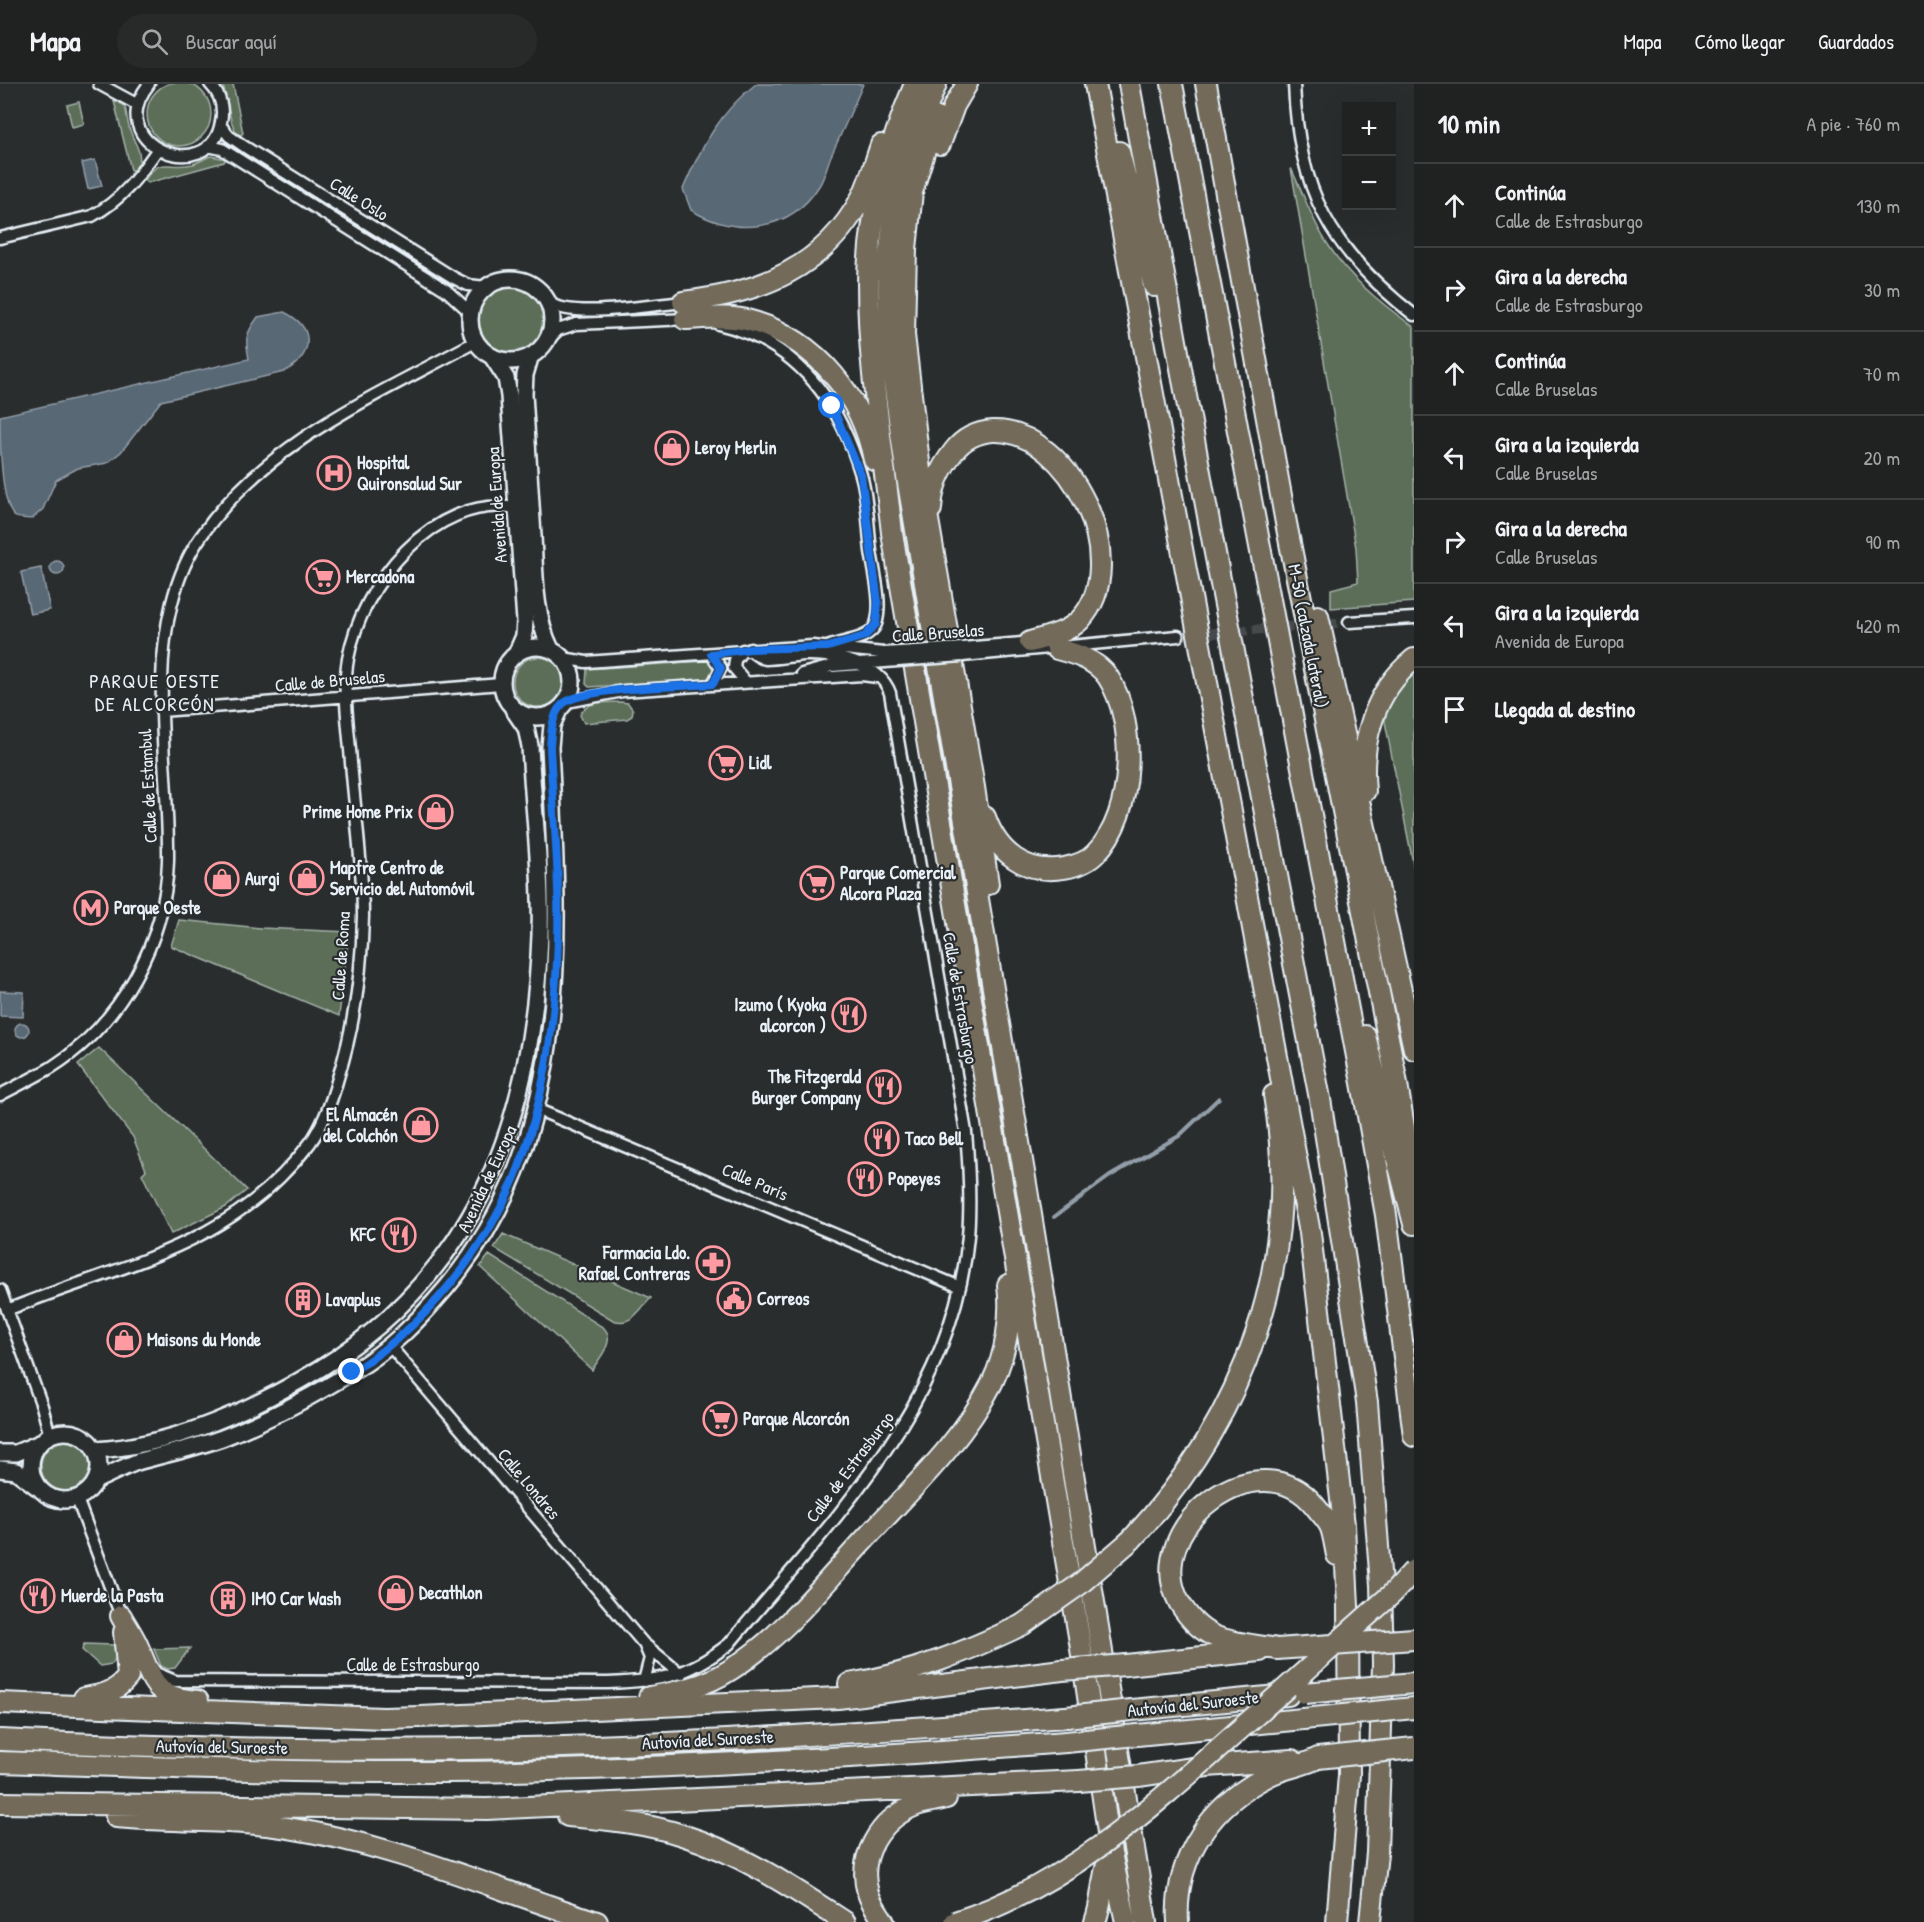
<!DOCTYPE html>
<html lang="es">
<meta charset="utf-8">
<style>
:root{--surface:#202222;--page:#282a2a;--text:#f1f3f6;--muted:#a2a4a5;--line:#3d3f40}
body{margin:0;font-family:"Patrick Hand",sans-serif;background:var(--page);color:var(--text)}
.controls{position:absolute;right:18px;top:18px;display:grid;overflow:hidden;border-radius:0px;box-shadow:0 6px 24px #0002}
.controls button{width:54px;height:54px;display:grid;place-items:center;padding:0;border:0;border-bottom:2px solid var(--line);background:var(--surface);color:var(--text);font:30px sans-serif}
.stop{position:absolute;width:18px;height:18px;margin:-14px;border:4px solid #1a73e8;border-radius:50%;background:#fff}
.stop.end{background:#1a73e8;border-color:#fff;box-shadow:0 2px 6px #0008}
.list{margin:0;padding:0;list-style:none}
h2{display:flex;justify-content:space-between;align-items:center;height:78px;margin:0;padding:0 24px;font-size:26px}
h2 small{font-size:20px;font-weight:400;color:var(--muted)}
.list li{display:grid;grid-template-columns:39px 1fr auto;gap:18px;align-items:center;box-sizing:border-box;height:84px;padding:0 24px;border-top:2px solid var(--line)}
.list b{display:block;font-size:22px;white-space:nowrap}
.list p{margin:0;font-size:20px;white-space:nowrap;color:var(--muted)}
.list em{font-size:20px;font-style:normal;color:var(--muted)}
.icon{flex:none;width:33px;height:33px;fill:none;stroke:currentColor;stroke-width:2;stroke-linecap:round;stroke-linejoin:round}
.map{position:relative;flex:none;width:1414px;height:1838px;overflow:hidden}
header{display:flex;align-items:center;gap:36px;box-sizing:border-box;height:84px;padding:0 30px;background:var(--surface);border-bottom:2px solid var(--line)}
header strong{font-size:28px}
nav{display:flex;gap:33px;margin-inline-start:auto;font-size:21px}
.search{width:420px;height:54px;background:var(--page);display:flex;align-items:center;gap:15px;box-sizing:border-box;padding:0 21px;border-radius:33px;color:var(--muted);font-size:22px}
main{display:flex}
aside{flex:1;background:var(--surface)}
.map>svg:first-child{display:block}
.green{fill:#5c6e58;stroke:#a2b0a8;stroke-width:1.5}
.water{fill:#596774;stroke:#929ea9;stroke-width:1.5}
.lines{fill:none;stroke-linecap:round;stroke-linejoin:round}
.stream{stroke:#929ea9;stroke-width:4}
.street-tunnel{stroke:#464a4c;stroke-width:10;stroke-dasharray:10 5;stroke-linecap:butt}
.street-casing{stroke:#e8f1f8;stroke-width:15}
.secondary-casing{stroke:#e8f1f8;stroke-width:20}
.highway-casing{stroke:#e8f1f8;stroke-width:24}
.street{stroke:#2a2d2e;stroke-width:10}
.secondary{stroke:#2a2d2e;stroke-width:15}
.highway{stroke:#736b5a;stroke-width:20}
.street-bridge-casing{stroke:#e8f1f8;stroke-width:15;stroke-linecap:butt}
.highway-bridge-casing{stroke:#e8f1f8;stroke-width:24;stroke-linecap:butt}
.street-bridge{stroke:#2a2d2e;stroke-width:10}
.highway-bridge{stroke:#736b5a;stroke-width:20}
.route{stroke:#1a73e8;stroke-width:8}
.labels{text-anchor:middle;stroke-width:4.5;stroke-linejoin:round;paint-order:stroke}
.street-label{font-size:18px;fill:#e8f1f8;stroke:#2a2d2e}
.poi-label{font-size:18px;font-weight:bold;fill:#e8f1f8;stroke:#2a2d2e;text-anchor:start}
.neighbourhood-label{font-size:20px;letter-spacing:1.5px;fill:#e8f1f8;stroke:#2a2d2e}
</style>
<header>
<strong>Mapa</strong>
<div class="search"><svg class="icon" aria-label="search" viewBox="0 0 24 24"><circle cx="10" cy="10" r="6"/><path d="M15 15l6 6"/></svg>Buscar aquí</div>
<nav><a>Mapa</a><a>Cómo llegar</a><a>Guardados</a></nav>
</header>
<main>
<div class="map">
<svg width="1414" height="1838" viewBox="0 0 1414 1838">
<rect width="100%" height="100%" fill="#2a2d2e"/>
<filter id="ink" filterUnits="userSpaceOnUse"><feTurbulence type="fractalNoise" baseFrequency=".0167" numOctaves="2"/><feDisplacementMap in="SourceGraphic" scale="12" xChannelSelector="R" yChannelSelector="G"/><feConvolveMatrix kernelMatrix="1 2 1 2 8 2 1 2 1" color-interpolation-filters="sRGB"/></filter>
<g filter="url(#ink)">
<path class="green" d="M147 30a32 32 0 1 1 64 0a32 32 0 1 1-64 0Z
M222,0h11l10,49 -3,3c-13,-12 -10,-35 -18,-52z
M116,13c13,7 9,18 13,30 5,19 18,26 5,46l-3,-3 -17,-69z
M79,18l5,22 -12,3 -5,-22z
M211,72l15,3 -2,3 -76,21 -3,-3c15,-25 25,-10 48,-16 6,-2 12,-6 18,-8z
M1291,84c11,23 20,49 34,72 22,36 55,63 89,87v275l-83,6v-19l27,-7 -2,-34z
M477 236a34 34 0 1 1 68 0a34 34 0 1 1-68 0Z
M513 598a25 25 0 1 1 50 0a25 25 0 1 1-50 0Z
M708,577l5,3 2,5 -8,10 -118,8 -3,-3 1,-15z
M1414,586v198l-29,-146 2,-16z
M621,618l7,1 5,7 -1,6 -5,3 -43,4 -4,-8c6,-15 27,-12 41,-13z
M179,836l82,8 88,4 -10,84 -168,-70z
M99,964l148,142 -21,17 -55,27 -29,-60 4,-4 -13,-33 -55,-72z
M503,1150l148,64c-12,12 -20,29 -38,22l-119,-72z
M489,1171l115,73c12,13 -4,29 -12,42l-112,-103z
M41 1382a25 25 0 1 1 50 0a25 25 0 1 1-50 0Z
M84,1560l30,1 2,13 -4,6 -12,2 -18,-16z
M190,1564l-15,20 -7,1 -7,-3 -7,-17z"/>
<path class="water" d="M756,0h107c-10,24 -21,48 -32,72 -4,9 -6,21 -12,30 -29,46 -83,51 -128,24l-8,-21c17,-40 38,-79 73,-105z
M95,76l7,26 -14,3 -6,-26z
M284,228c33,16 29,44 0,60l-123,29 -40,51 -14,11 -29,5 -22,12 -13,29 -11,10c-5,-1 -14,0 -18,-3 -14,-15 -14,-77 -14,-100l249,-57c-4,-21 -4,-24 9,-42z
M50 484a7 7 0 1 1 14 0a7 7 0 1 1-14 0Z
M41,484l9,42 -20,4 -9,-42z
M0,907l24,1 -1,25 -23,-1z
M15 946a7 7 0 1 1 14 0a7 7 0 1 1-14 0Z"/>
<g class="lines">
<path class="stream" d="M1054,1133l56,-41 69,-40 40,-38"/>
<path class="street-tunnel" d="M1178,552l171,-14"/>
<g class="street-casing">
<path id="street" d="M99,0l39,21
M149,0c-49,61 61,104 72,38 3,-14 -1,-28 -11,-38
M1294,0c4,107 36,165 120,231
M221,42l8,10 16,11 209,131 14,7 18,2
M208,62l14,3 224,141 24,22
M0,154l92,-22c30,-16 46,-39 65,-66
M549,219c25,16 102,2 134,-1
M718,240c78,18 121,76 143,151 7,23 7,52 10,76 3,21 12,52 5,73 -7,17 -33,16 -48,23
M549,255l9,-9 18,-6 112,-5
M1349,538l65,-4
M962,564l73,-6
M743,566l-8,10 -1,8 11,13
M711,570l10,14 -8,16
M962,572l216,-20
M563,574l23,4 227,-16 71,7
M802,590l30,-8 53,-4
M567,618l56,-11 239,-16 15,2
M161,627l340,-27
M0,1011c17,-9 35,-18 52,-28 68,-43 114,-126 116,-206 1,-60 -8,-121 -6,-181 1,-48 11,-105 40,-145 65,-94 176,-140 273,-193
M536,1025l424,178
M0,1206l42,116 8,30
M7,1226c114,-46 224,-62 303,-167 13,-18 22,-43 28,-65 16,-51 24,-108 25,-162 0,-51 -8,-103 -12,-153 -2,-34 -9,-71 -3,-104 13,-74 85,-165 168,-151
M390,1262l253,297 38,31
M77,1415l44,117
M152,1583l4,6 19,8 433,2c52,-2 79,-6 121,-39 101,-121 225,-242 239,-408 3,-35 1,-69 -2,-104l-76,-439c-11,-31 -58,-39 -86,-38 -13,1 -26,4 -38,4 -7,-1 -12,-5 -16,-10
M644,1597l6,-23 -5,-12"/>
</g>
<g class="secondary-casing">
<path id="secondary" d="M470 236a41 41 0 1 1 82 0a41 41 0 1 1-82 0Z
M493,274l13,20 3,18 16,225 -1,15 -7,16
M530,274l-5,17 -1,19c3,48 6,95 9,142 2,37 1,80 18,113
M502 598a35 35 0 1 1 70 0a35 35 0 1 1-70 0Z
M31 1382a34 34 0 1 1 68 0a34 34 0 1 1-68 0Z
M95,1366c73,-4 142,-34 204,-69 174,-97 234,-255 241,-446 2,-62 -7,-127 -10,-189l-4,-18 -13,-19
M0,1369h16l24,-10
M0,1385l16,2 21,16
M97,1396c13,-6 27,-13 40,-18 29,-8 57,-14 85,-24 45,-17 89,-41 130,-66 38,-22 66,-51 94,-84 130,-155 113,-353 104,-541l2,-22 7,-15"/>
</g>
<g class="highway-casing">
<path id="highway" d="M915,0c-26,61 -47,132 -47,199 0,83 15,167 24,250l188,1109 31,211 15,69
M936,0l-25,63 -16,61 -7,58 1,80 18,131 120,713 119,732
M1095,0l215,1149 34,292 4,81 1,169 -12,147
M1129,0l81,443 110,572 47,303 14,183 2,79 -6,189 -7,69
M1172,0l190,999 24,132 28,221
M1206,0l80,439 110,555 18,110
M935,33l-23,75 -6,57 -2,86 17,144 53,308 14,97
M940,60l14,-38 13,-22
M1119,68l35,134
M683,218c76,-9 141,-33 179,-105 8,-16 13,-35 19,-52
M685,235c22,-1 47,-4 69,3 63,19 108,75 120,138
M931,425c1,-23 9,-40 23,-58 10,-13 24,-19 39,-20 77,-2 141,132 87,189 -13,13 -33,17 -50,22
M1318,532l96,433
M1365,707c-5,-50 9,-99 49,-132
M985,733c12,35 40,58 79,51 11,-2 24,-6 32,-15 39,-40 41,-131 12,-176 -12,-17 -32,-23 -51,-28
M1365,952l49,188
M1131,1456c113,-121 172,-279 143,-445
M121,1532c6,11 14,22 18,33 15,35 16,49 59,52
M1277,1565c-20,-4 -44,-5 -63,-13 -16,-7 -26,-19 -35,-34 -39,-75 81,-166 136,-96 5,7 13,14 16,22 3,9 4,18 6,27
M1126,1581l134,-14
M849,1600c61,-9 118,-33 173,-59
M649,1613c29,-5 57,-11 81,-27 54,-34 94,-87 137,-133 44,-48 95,-95 125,-154 14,-29 20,-66 16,-98
M84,1614c19,-3 31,-5 44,-21l-4,-45
M0,1619l383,15 37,-1 418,-19 224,-28
M1132,1626l156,-15
M1137,1651l166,-16
M0,1656c228,11 458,14 686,2 127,-6 254,-16 380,-25
M0,1678c148,5 296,11 445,10 207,-2 414,-14 621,-30
M1138,1692l69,-10 85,-6
M0,1719l487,6 592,-28
M568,1732c38,3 77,7 114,19 59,18 111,53 163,87
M116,1733c57,5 116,2 172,11 108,17 206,61 309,94
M884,1838c-5,-8 -13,-19 -16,-29 -11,-36 12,-73 46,-87 10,-4 22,-5 32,-8
M1095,1838c8,-21 6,-43 14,-64
M1178,1838c-4,-66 35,-119 92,-147 16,-8 33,-9 48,-17"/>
</g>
<use href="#street" class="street"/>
<use href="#secondary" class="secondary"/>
<use href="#highway" class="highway"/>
<g class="street-bridge-casing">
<path id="street-bridge" d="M884,569l78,-5
M885,578l77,-6"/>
</g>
<g class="highway-bridge-casing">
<path id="highway-bridge" d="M1022,1541l58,-41 51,-44
M1277,1565l137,-10
M1062,1586l64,-5
M1305,1609l109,-10
M1066,1633l66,-7
M1303,1635l111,-11
M1066,1658l71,-7
M1318,1674l96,-10
M1079,1697l59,-5
M955,1838c107,-34 192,-110 274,-183 55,-49 109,-97 164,-146l21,-23"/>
</g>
<use href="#street-bridge" class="street-bridge"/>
<use href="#highway-bridge" class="highway-bridge"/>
</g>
</g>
<g class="lines" filter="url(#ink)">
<path class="route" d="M352,1288c84,-53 151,-143 178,-238 19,-63 26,-132 28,-197 2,-63 -5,-127 -8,-190 1,-15 2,-38 17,-46 28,-14 112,-14 146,-17l8,-16 -10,-14 39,-5 78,-2 37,-11 11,-12 2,-22 -17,-127 -29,-69"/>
</g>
<defs>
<g id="shop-ring" transform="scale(1.725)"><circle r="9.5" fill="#2a2d2e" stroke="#ff9aa2" stroke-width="1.5"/><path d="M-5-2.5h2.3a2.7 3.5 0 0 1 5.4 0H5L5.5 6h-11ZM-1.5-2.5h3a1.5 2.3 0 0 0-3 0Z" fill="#ff9aa2"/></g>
<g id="hospital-ring" transform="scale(1.725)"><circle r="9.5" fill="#2a2d2e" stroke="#ff9aa2" stroke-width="1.5"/><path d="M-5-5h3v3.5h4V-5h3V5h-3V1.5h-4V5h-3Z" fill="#ff9aa2"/></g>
<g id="supermarket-ring" transform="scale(1.725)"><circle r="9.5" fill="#2a2d2e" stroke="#ff9aa2" stroke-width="1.5"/><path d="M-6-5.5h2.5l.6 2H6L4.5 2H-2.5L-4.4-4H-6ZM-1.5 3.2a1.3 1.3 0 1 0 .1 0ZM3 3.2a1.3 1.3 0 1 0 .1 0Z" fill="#ff9aa2"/></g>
<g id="metro-ring" transform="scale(1.725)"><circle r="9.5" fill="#2a2d2e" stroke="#ff9aa2" stroke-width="1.5"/><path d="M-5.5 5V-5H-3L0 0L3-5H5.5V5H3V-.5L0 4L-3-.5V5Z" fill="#ff9aa2"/></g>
<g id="restaurant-ring" transform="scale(1.725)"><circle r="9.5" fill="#2a2d2e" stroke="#ff9aa2" stroke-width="1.5"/><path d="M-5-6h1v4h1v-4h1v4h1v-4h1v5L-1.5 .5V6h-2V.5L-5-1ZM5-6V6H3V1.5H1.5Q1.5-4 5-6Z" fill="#ff9aa2"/></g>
<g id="pharmacy-ring" transform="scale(1.725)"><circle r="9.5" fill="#2a2d2e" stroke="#ff9aa2" stroke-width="1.5"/><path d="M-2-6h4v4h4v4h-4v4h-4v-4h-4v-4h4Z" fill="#ff9aa2"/></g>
<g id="civic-ring" transform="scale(1.725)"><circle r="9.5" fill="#2a2d2e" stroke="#ff9aa2" stroke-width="1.5"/><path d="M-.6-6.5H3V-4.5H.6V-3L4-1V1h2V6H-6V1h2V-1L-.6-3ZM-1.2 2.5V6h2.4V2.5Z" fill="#ff9aa2"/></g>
<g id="building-ring" transform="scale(1.725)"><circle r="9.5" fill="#2a2d2e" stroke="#ff9aa2" stroke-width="1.5"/><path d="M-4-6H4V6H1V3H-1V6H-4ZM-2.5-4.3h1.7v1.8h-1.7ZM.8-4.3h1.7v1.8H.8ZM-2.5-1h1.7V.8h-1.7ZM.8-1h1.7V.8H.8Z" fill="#ff9aa2"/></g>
</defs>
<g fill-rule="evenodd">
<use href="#shop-ring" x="672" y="364"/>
<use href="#hospital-ring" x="334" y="389"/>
<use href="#supermarket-ring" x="323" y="493"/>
<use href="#supermarket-ring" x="726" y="679"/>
<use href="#shop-ring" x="436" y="728"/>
<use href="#shop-ring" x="307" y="794"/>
<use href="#shop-ring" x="222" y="795"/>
<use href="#supermarket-ring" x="817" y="799"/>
<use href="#metro-ring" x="91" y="824"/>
<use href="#restaurant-ring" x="849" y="931"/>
<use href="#restaurant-ring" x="884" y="1003"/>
<use href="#shop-ring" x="421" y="1041"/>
<use href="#restaurant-ring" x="882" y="1055"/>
<use href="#restaurant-ring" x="865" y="1095"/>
<use href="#restaurant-ring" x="399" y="1151"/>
<use href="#pharmacy-ring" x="713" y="1179"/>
<use href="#civic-ring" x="734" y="1215"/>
<use href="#building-ring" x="303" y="1216"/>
<use href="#shop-ring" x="124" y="1256"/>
<use href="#supermarket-ring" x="720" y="1335"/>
<use href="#shop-ring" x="396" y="1509"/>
<use href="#restaurant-ring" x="38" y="1512"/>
<use href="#building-ring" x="228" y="1515"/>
</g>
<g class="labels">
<g class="street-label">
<text transform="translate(359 115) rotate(32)" y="6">Calle Oslo</text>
<text transform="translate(497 421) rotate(-94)" y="6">Avenida de Europa</text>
<text transform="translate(938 549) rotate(-4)" y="6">Calle Bruselas</text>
<text transform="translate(1308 552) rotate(79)" y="6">M-50 (calzada lateral)</text>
<text transform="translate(330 597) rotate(-5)" y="6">Calle de Bruselas</text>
<text transform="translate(148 702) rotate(-93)" y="6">Calle de Estambul</text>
<text transform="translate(341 872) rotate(-86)" y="6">Calle de Roma</text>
<text transform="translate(960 914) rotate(80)" y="6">Calle de Estrasburgo</text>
<text transform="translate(487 1095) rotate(-65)" y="6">Avenida de Europa</text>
<text transform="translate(755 1098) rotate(23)" y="6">Calle París</text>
<text transform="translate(850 1383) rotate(-53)" y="6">Calle de Estrasburgo</text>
<text transform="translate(529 1400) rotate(50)" y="6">Calle Londres</text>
<text x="413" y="1587">Calle de Estrasburgo</text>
<text transform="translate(1193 1620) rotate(-6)" y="6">Autovía del Suroeste</text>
<text transform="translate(708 1656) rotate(-3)" y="6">Autovía del Suroeste</text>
<text transform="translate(222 1663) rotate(1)" y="6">Autovía del Suroeste</text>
</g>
<g class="poi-label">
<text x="695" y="370">Leroy Merlin</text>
<text x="357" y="385">Hospital<tspan x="357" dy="21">Quironsalud Sur</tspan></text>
<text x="346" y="499">Mercadona</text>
<text x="749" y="685">Lidl</text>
<text x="413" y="734" text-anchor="end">Prime Home Prix</text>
<text x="330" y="790">Mapfre Centro de<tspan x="330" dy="21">Servicio del Automóvil</tspan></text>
<text x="840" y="795">Parque Comercial<tspan x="840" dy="21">Alcora Plaza</tspan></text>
<text x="245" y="801">Aurgi</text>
<text x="114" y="830">Parque Oeste</text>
<text x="826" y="927" text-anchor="end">Izumo ( Kyoka<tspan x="826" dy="21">alcorcon )</tspan></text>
<text x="861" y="999" text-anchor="end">The Fitzgerald<tspan x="861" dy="21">Burger Company</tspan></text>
<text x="398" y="1037" text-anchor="end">El Almacén<tspan x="398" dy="21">del Colchón</tspan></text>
<text x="905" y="1061">Taco Bell</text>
<text x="888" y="1101">Popeyes</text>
<text x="376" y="1157" text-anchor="end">KFC</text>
<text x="690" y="1175" text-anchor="end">Farmacia Ldo.<tspan x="690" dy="21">Rafael Contreras</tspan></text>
<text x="757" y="1221">Correos</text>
<text x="326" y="1222">Lavaplus</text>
<text x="147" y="1262">Maisons du Monde</text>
<text x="743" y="1341">Parque Alcorcón</text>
<text x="419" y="1515">Decathlon</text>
<text x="61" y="1518">Muerde la Pasta</text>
<text x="251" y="1521">IMO Car Wash</text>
</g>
<g class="neighbourhood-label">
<text x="155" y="604">PARQUE OESTE<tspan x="155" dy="23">DE ALCORCÓN</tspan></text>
</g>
</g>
</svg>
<div class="controls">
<button>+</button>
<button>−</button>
</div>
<div class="stop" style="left:832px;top:322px"></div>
<div class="stop end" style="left:352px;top:1288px"></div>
</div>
<aside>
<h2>10 min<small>A pie · 760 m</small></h2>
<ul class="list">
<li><svg class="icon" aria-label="ahead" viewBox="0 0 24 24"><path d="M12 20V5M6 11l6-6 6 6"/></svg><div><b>Continúa</b><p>Calle de Estrasburgo</p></div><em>130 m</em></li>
<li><svg class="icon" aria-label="right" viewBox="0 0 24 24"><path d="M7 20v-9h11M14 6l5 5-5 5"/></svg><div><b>Gira a la derecha</b><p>Calle de Estrasburgo</p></div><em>30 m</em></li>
<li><svg class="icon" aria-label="ahead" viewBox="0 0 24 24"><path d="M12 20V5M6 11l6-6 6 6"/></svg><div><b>Continúa</b><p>Calle Bruselas</p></div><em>70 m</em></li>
<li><svg class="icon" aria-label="left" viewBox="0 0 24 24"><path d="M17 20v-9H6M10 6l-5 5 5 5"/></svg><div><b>Gira a la izquierda</b><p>Calle Bruselas</p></div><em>20 m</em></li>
<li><svg class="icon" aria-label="right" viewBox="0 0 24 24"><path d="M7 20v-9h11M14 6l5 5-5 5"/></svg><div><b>Gira a la derecha</b><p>Calle Bruselas</p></div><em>90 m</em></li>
<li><svg class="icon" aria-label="left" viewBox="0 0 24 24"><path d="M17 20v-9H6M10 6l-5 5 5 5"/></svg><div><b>Gira a la izquierda</b><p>Avenida de Europa</p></div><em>420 m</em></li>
<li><svg class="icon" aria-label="arrive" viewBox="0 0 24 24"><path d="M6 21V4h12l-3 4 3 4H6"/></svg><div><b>Llegada al destino</b></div></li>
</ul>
</aside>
</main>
